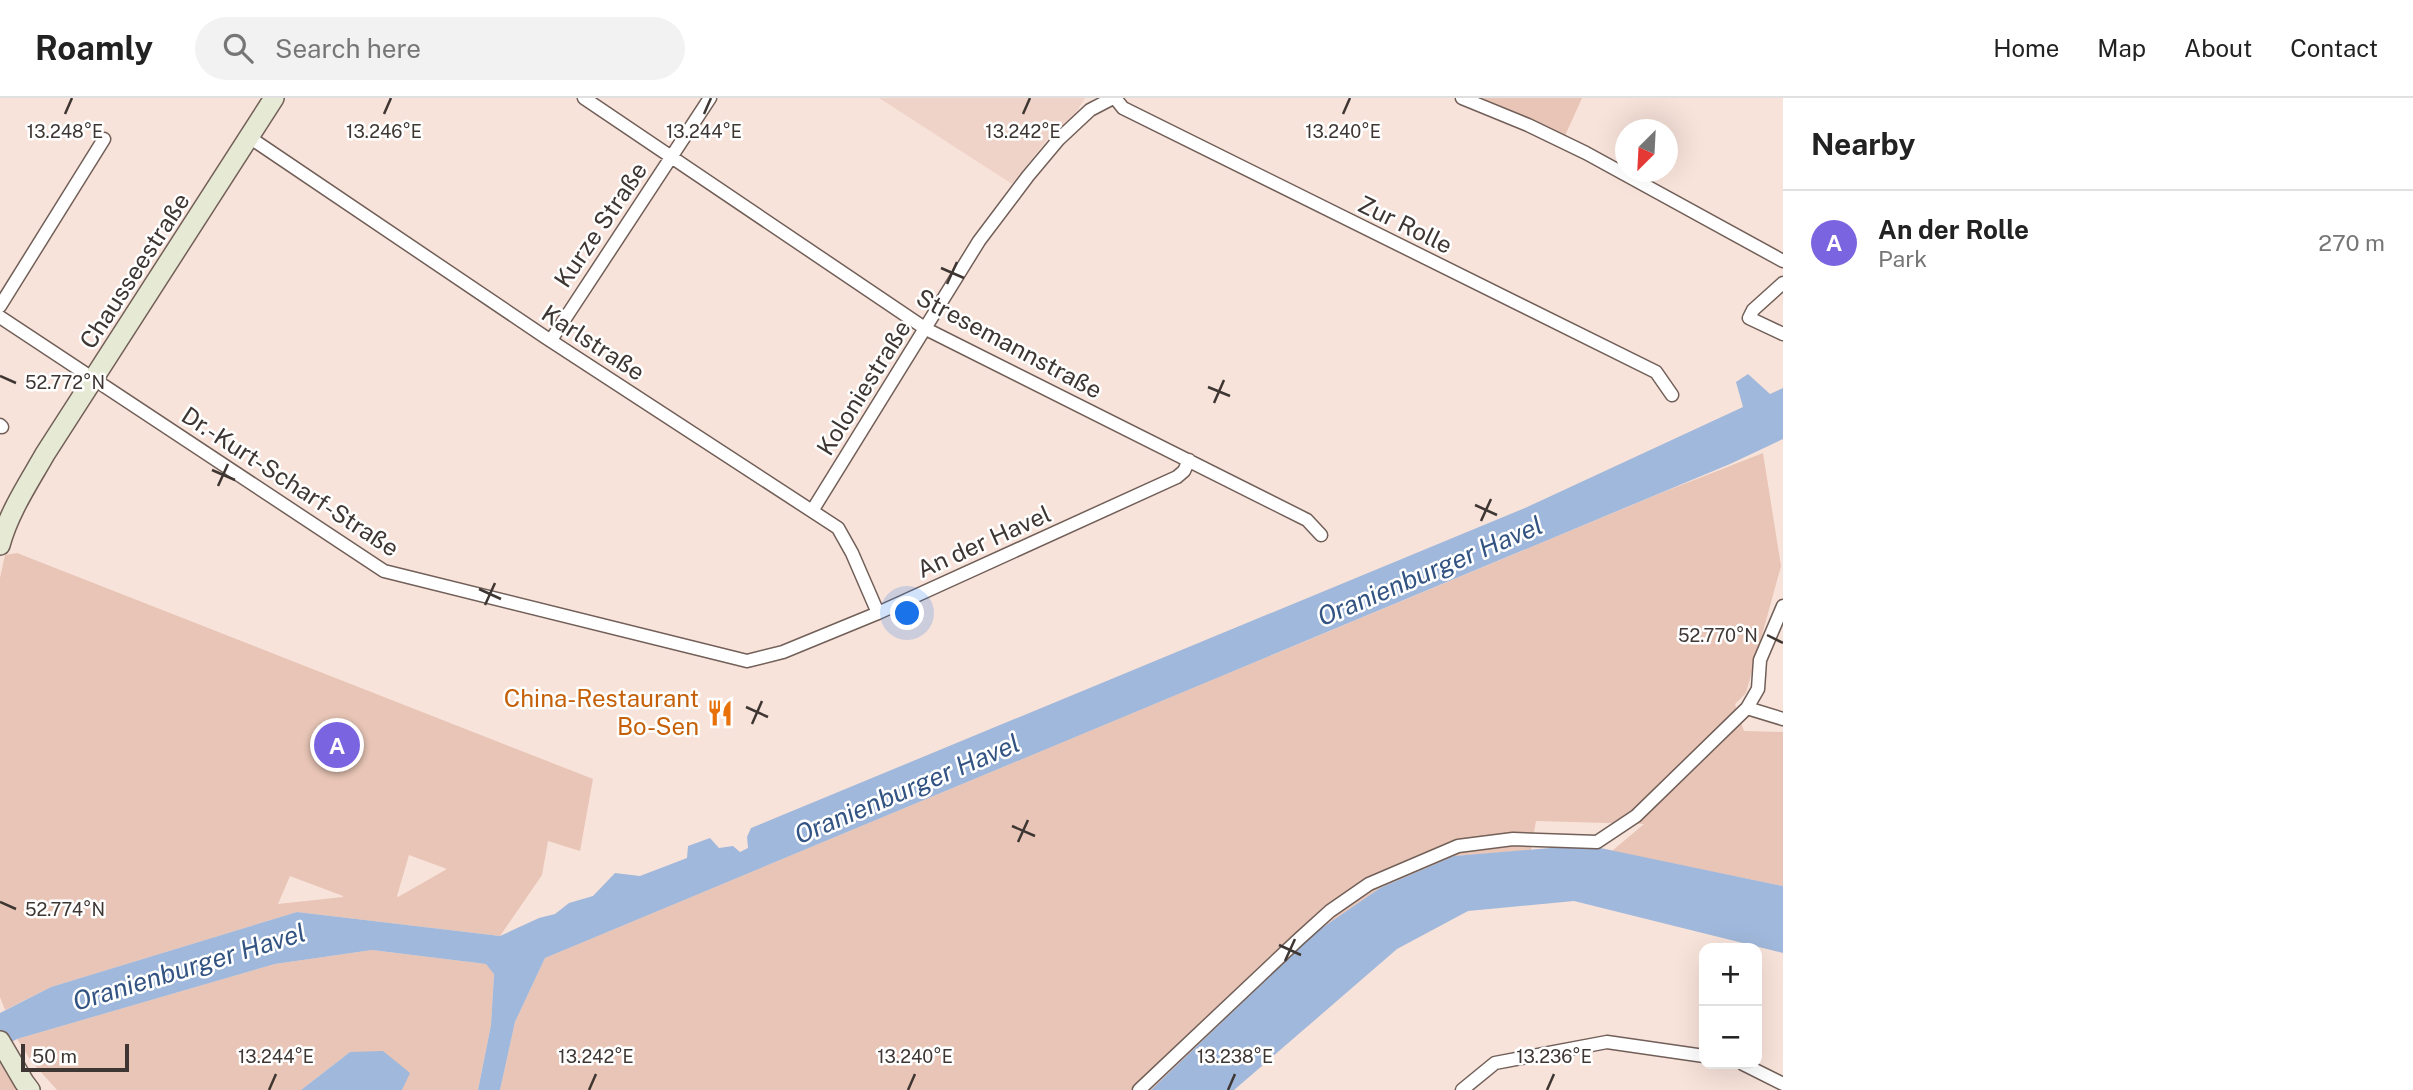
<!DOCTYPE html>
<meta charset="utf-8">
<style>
:root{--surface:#fff;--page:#f2f2f2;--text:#222;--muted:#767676;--line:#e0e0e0;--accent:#7b64df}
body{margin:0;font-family:"Public Sans",sans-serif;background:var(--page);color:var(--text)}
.controls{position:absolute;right:21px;bottom:21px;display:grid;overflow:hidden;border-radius:14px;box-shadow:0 7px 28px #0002}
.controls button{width:63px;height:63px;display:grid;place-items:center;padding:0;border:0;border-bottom:2px solid var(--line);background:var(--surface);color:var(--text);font:35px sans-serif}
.compass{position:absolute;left:1615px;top:21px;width:63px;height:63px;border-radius:50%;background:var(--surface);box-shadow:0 7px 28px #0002;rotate:204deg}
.scale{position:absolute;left:21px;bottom:18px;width:108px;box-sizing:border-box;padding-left:7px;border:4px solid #3e3632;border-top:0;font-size:19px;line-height:24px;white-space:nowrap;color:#3e3632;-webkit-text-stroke:5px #fff;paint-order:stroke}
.you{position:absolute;left:908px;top:516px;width:24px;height:24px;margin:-18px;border:5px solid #fff;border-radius:50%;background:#1a73e8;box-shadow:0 0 0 10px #1a73e833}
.badge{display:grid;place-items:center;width:46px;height:46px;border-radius:50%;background:var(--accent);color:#fff;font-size:23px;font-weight:700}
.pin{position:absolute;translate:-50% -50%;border:4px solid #fff;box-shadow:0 2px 7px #0006}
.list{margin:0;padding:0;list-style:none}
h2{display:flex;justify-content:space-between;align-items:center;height:91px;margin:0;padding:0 28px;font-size:30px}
h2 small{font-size:23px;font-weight:400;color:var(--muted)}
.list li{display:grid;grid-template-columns:46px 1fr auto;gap:21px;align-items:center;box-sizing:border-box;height:105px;padding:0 28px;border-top:2px solid var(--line)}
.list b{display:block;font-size:26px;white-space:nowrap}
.list p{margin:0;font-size:23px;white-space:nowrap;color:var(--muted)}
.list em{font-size:23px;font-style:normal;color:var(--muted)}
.icon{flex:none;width:38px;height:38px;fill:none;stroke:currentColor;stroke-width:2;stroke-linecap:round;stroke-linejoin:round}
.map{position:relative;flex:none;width:1783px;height:992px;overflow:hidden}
header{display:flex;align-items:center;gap:42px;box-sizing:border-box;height:98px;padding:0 35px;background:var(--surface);border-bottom:2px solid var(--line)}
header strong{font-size:33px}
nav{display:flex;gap:38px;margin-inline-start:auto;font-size:24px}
.search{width:490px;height:63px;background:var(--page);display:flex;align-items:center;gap:18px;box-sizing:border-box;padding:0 24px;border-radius:38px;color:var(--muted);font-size:26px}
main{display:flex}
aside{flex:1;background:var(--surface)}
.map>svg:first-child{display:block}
.built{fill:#f0d3c8}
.green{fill:#e8c5b6;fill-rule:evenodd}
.water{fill:#a0b8db}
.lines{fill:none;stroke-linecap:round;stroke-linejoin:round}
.street-casing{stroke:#715f58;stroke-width:15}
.secondary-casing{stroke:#715f58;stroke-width:22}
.street{stroke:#fff;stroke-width:12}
.secondary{stroke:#e6e9d4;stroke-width:19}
.ticks{fill:none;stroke:#3e3632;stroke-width:2.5}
.labels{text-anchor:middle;stroke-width:5;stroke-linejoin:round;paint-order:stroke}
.street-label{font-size:24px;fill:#3e3632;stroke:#fff}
.food-label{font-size:24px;fill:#c56008;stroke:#fff;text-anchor:end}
.water-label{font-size:26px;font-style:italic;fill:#335483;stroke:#fff}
.ticks-label{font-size:18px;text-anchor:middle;fill:#3e3632;stroke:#fff;stroke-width:5;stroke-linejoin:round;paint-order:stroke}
</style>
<header>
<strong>Roamly</strong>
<div class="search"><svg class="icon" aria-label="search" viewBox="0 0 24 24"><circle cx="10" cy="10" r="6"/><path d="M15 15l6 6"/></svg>Search here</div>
<nav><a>Home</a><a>Map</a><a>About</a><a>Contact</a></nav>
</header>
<main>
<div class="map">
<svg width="1783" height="992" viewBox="0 0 1783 992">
<rect width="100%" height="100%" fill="#f8e3da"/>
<path class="built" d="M879,0h206l-13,21 -26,22 -34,43z"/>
<path class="green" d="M1477,0h105l-18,40z
M1763,355l18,113 -35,127 -11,11 9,27 39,1v154l-171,-35 32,-27 -108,-3 -5,29 -77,6 -74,32 -64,44 -165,158h-651l15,-68 30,-64 1116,-465z
M17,455l576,226 -13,72 -32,-10 -6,34 -42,61 -203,-24 -246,75 -46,23 -5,-13v-419l5,-23zM409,757l38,14 -49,28 -1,-1zM290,778l53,20v1l-65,7z
M372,852l114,14 8,9 -3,52 -13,65h-76l7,-17 -59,-21 -49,38h-244l-26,-29 -14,-22 258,-75z
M0,965l19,27h-19z"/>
<path class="water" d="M1748,276l22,20 13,-6v51l-53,25 -1185,494 -30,64 -15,68h-22l13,-65 3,-51 -8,-10 -114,-14 -97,14 -258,75 -17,9v-35l51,-26 246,-75 203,24 39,-18 16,-4 14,-11 24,-7 22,-23 25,3 47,-18 1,-12 22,-8 9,10 14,-2 7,6 8,-4 -1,-11 4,-9 774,-320 218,-101 -7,-25z
M1586,747l197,41v67l-209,-52 -106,10 -71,38 -163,141h-83l165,-158 64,-44 74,-32z
M383,953l27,22 -8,17h-101l49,-38z"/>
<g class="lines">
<g class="street-casing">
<path id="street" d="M584,0l342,231 381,191 14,15
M1115,0l8,10 533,264 16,23
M1462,0l66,27 58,28 197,108
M249,39l296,200 293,191 14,25 26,60
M1783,185l-30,27 -4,8 34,16
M0,208l104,-167
M0,219l384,254 363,90 36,-9 95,-39 299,-136 7,-6 5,-11
M551,242l159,-242
M0,327l2,2
M812,413l167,-270 49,-65 31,-37 31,-29 23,-12
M1747,610l11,-19 2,-29 23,-54
M1743,966l40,20
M1139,992l160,-151 31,-28 39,-27 89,-38 55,-7 84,3 39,-26 111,-108 36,11
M1462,992l33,-27 112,-21 97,14"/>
</g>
<g class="secondary-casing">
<path id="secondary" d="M0,447c9,-33 28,-61 45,-91l229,-356
M0,943l24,41 6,8"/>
</g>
<use href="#street" class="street"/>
<use href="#secondary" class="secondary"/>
</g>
<path class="ticks" d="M65,16l7,-16M384,16l7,-16M704,16l7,-16M1023,16l7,-16M1343,16l7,-16M941,170l23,10M947,186l10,-22M0,278l16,7M1208,289l22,9M1214,305l10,-23M212,372l23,10M218,388l10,-22M1475,407l22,10M1481,423l10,-22M479,491l22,10M485,507l10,-22M1767,537l16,8M746,609l22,10M752,626l10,-23M1012,728l23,10M1018,744l10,-22M0,804l16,7M1279,847l22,10M1285,863l10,-22M269,992l7,-16M589,992l7,-16M908,992l7,-16M1228,992l7,-16M1547,992l7,-16"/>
<defs>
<g id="restaurant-bare" transform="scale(2.1)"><path d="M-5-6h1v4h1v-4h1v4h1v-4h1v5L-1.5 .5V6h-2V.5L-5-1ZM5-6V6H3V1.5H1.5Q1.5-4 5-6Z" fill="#e8710a" stroke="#fff" stroke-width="2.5" paint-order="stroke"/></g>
</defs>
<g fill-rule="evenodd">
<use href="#restaurant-bare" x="720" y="615"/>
</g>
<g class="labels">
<g class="street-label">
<text transform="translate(601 127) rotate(-56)" y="8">Kurze Straße</text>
<text transform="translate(1405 127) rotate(26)" y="8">Zur Rolle</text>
<text transform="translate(135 173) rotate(-57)" y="8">Chausseestraße</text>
<text transform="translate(593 245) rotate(33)" y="8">Karlstraße</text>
<text transform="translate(1009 246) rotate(28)" y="8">Stresemannstraße</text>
<text transform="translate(864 290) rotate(-58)" y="8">Koloniestraße</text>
<text transform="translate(290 384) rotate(33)" y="8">Dr.-Kurt-Scharf-Straße</text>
<text transform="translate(984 444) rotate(-24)" y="8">An der Havel</text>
</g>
<g class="food-label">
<text x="699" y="609">China-Restaurant<tspan x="699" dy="28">Bo-Sen</tspan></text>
</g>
<g class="water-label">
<text transform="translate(1430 473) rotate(-23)" y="9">Oranienburger Havel</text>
<text transform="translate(907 691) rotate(-23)" y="9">Oranienburger Havel</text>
<text transform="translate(189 869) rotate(-17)" y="9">Oranienburger Havel</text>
</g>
</g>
<g class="ticks-label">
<text x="65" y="40">13.248°E</text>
<text x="384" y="40">13.246°E</text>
<text x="704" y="40">13.244°E</text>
<text x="1023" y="40">13.242°E</text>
<text x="1343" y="40">13.240°E</text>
<text x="65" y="291">52.772°N</text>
<text x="1718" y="544">52.770°N</text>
<text x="65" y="818">52.774°N</text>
<text x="276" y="965">13.244°E</text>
<text x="596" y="965">13.242°E</text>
<text x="915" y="965">13.240°E</text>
<text x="1235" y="965">13.238°E</text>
<text x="1554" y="965">13.236°E</text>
</g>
</svg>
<div class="controls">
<button>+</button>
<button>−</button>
</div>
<svg class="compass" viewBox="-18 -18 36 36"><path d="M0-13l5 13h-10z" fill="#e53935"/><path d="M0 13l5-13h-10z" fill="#767676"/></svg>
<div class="scale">50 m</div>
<div class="you"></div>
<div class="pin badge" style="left:337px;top:647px">A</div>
</div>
<aside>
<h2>Nearby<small></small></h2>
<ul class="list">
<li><span class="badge">A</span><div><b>An der Rolle</b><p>Park</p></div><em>270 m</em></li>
</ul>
</aside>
</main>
